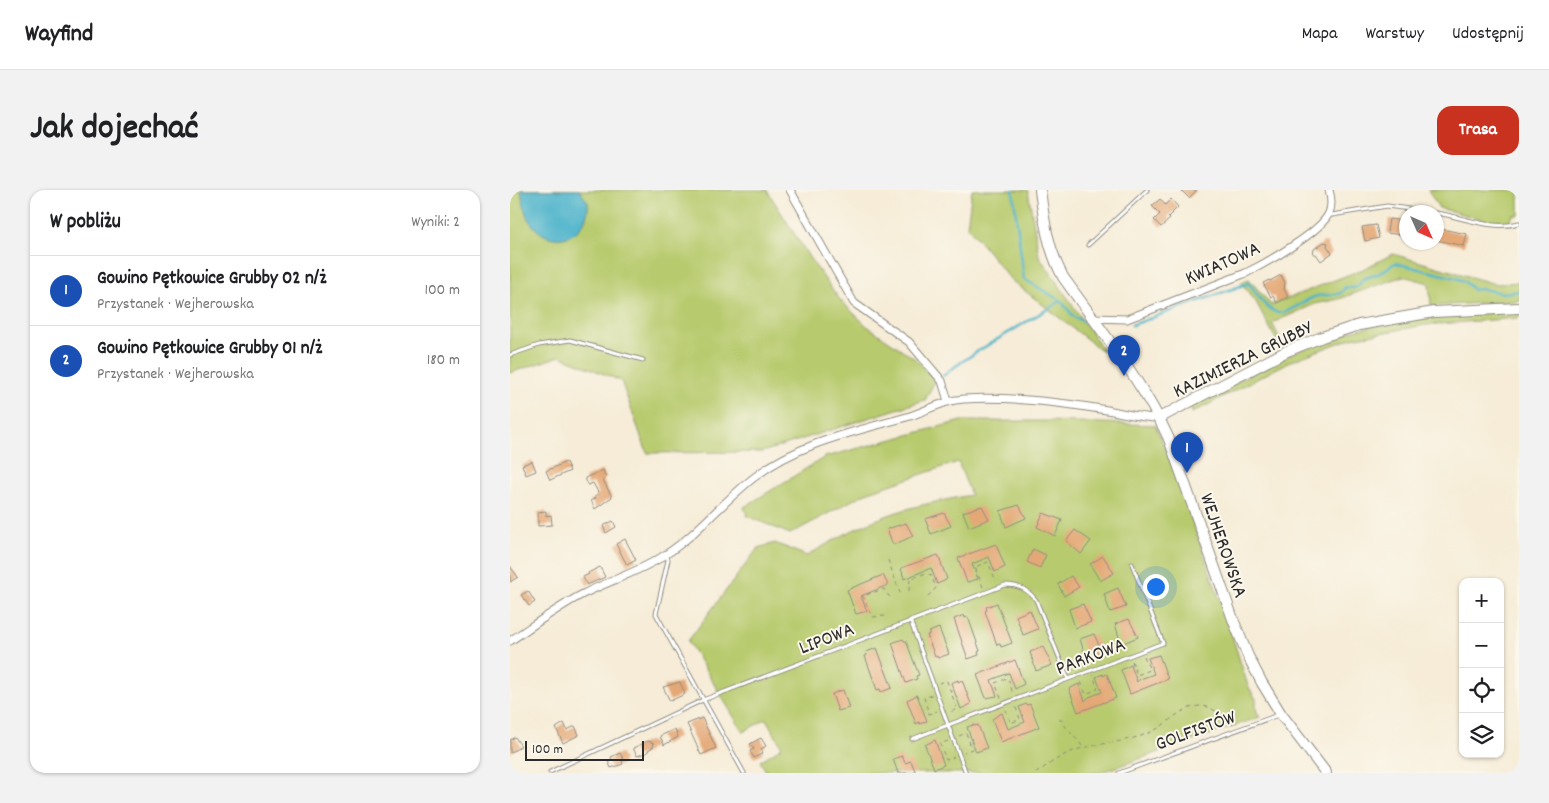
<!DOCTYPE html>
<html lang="pl">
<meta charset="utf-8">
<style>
:root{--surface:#fff;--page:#f2f2f2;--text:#202124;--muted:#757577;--line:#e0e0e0;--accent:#c8321e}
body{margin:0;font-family:Dekko,sans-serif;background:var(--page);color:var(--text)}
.controls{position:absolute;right:15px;bottom:15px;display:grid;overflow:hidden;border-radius:10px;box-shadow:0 1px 4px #0004}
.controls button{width:45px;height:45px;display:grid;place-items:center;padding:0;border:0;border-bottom:1px solid var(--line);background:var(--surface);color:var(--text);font:25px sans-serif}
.compass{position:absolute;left:889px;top:15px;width:45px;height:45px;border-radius:50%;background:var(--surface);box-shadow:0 1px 4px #0004;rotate:135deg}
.scale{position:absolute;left:15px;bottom:12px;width:119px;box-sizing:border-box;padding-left:5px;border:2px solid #2b2b2b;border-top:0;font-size:14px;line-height:18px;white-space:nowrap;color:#2b2b2b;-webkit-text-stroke:4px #fbf7ec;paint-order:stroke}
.you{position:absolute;left:645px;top:396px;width:18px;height:18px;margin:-12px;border:4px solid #fff;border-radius:50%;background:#1a73e8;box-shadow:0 0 0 8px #1a73e833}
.badge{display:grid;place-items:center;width:32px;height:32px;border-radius:50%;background:var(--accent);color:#fff;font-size:16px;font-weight:700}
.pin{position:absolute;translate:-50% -41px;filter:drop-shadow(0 1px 2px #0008)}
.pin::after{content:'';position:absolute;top:26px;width:18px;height:15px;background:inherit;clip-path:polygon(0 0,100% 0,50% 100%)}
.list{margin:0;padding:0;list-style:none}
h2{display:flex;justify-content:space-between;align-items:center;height:65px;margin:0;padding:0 20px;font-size:21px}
h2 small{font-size:16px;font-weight:400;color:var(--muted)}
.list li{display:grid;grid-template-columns:32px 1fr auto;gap:15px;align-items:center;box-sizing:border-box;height:70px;padding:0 20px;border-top:1px solid var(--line)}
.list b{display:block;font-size:19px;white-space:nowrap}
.list p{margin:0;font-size:16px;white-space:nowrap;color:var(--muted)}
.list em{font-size:16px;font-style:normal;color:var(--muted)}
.icon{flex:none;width:28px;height:28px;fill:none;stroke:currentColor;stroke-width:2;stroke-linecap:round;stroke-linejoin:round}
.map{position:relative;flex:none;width:1009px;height:583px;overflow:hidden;border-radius:15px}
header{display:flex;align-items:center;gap:30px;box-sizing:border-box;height:70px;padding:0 25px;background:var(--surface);border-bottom:1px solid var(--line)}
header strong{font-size:24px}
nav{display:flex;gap:28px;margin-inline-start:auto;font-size:18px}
.intro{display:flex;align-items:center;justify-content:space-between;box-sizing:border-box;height:120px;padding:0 30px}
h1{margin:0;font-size:35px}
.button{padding:12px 22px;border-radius:15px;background:var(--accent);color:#fff;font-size:18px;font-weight:700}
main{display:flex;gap:30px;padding:0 30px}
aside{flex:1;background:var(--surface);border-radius:15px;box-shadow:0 1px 4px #0004}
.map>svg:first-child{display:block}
.green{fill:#b7ca6d;stroke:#717a4c}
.water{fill:#4db4cb;stroke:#3c707b}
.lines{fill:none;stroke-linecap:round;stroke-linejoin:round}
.stream{stroke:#4db4cb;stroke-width:2.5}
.building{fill:#e4a876}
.lane-casing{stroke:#908c81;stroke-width:5}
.street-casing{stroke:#908c81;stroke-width:9}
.secondary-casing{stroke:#908c81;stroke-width:12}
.path{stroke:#908c81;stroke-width:1;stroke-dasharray:4 4;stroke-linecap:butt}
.lane{stroke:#fff;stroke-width:3}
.street{stroke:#fff;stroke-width:7}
.secondary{stroke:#fff;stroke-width:10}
.labels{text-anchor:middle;stroke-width:4;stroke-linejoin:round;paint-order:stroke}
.street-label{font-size:20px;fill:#2b2b2b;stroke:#fbf7ec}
</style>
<header>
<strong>Wayfind</strong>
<nav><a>Mapa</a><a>Warstwy</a><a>Udostępnij</a></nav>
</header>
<div class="intro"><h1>Jak dojechać</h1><a class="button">Trasa</a></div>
<main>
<aside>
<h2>W pobliżu<small>Wyniki: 2</small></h2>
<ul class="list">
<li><span class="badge" style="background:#1a4fb4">1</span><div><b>Gowino Pętkowice Grubby 02 n/ż</b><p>Przystanek · Wejherowska</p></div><em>100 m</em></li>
<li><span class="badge" style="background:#1a4fb4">2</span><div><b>Gowino Pętkowice Grubby 01 n/ż</b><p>Przystanek · Wejherowska</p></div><em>180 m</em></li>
</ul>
</aside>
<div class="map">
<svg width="1009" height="583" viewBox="0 0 1009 583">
<rect width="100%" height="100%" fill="#fbf7ec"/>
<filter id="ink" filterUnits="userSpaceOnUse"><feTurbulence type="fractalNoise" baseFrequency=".02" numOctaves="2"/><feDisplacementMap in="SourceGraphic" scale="10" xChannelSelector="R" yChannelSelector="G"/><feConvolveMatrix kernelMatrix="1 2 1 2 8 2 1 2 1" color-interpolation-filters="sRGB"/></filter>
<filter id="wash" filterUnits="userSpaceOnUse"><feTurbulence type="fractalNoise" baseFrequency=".0096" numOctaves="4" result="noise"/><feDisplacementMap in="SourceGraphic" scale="20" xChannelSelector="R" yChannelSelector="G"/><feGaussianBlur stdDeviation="1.12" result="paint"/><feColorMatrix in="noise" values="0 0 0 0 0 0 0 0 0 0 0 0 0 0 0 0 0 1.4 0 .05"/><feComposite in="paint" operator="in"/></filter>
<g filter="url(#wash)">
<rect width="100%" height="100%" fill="#f6ecd7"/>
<path class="green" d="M0,0h257l44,70 29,40 27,26 50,34 18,21 -10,19 -163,52 -115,1 -26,-72 -61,-25 -50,17z
M462,0h56l11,66 67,98 -95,-74 -44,-54z
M918,0h91v25h-6l-3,7 -25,-2 -46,-12z
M883,64l102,30 24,-2v19l-88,5 -2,-23 -26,-7 -64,23 -24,5 -43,19 11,22 -3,2 -24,-45 -15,-20 8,-3 22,26 92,-36z
M1009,121v7l-93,7 -74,13 -61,23 -99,52 -2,-7 95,-50 69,-26 56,-12z
M451,231h90l104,4 11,25 23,62 38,108 21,66 8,13v11l4,7 -161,56h-332l-7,-12 22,-14 -16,-28 -23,13 -55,-91 70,-93 17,-5 32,13c32,-20 65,-37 100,-47 21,-6 43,-10 64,-14l-13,-33 -92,31 -76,41 -43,-18 -3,-9 81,-50z"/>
<path class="water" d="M11,0h58l9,12c2,35 -36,50 -57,21 -7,-9 -8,-22 -10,-33z"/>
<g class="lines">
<path class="stream" d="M503,0l11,89 37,22 13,16 9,4
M622,135l117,-42c7,10 17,28 30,30 8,1 27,-13 35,-16 11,-4 27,2 31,-10l9,1 4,-2 5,-7 17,-6 15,-10 61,15 8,3 10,9 8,-1 21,4 16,-2
M433,186l7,-6 28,-19 83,-50"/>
</g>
<g id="blocks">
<path class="building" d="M671,0h16l-8,8z
M650,9l5,6 6,-6 7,8 -10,10 2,2 -9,8 -7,-7 6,-6 -8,-8z
M879,29l15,2 -2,14 -15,-2z
M866,35l3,13 -14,3 -3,-14z
M926,38l31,6 -3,12 -28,-6z
M814,52l4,1 -1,3 5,7 -11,8 -5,-7h-3l1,-5z
M771,85l4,8 -1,6 4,8 -11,6 -4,-7 -2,1 -8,-14 6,-3 1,1z
M22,271l4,10 -10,4 -4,-10z
M56,272l4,9 -20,9 -4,-9z
M93,280l3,8 -3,2 9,17 -17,12 -4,-9 5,-2 -1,-2 4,-2 -6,-11 -5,2 -3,-7z
M509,315l7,13 -20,9 -6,-16z
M472,316l7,13 -20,8 -6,-15z
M36,321v5l5,-1 1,10 -14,1v-14z
M434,323l7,13 -20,8 -6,-15z
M533,323l19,7 -7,16 -18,-9z
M103,331l3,6 -10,6 -3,-7z
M396,333l7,13 -20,9 -6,-16z
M565,340l16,11 -10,13 -15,-13z
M115,349l11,21 -9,5 -11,-21z
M486,354l9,23 -10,5 -6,-15 -17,7 6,15 -11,3 -9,-24z
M523,359l13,6 -6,13 -13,-6z
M428,365l9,24 -3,2 -7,3 -6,-16 -27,11 -3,-11z
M593,366l11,17 -14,8 -10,-17z
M0,376l8,11 -8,5z
M90,377l5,10 -18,8 -4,-8 6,-3 -1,-1z
M373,385l5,10 -27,11 6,15 -11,3 -9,-24z
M561,386l8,11 -15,9 -6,-12z
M608,398l8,19 -16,5 -6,-18z
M18,401l7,11 -6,4 -8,-11z
M487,413l15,40 -11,4 -1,-3 -3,1 -12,-34 2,-1 -1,-3z
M573,414l8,18 -16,6 -6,-19z
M520,420l8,19 -15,6 -7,-19z
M454,425l1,3 3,-1 12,34 -2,1 1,3 -11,4 -14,-40z
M619,429l9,18 -17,7 -6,-20z
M429,438l10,26 -11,4 -1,-2 -2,1 -8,-22h2v-3z
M584,444l8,18 -16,6 -6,-19z
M393,449l1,2h2l13,34 -3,1 1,3 -11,4 -14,-40z
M533,457l9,18 -16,6 -6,-19z
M367,458l15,40 -11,4 -1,-3 -3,1 -12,-34 2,-1 -1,-3z
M649,465l9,24 -38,15 -9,-24 10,-5 6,17 3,-3 14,-5 -6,-16z
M505,470l9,24 -9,5 -6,-16 -18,7 6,16 -11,2 -9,-23z
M593,484v2l4,-2 9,24 -38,14 -9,-23 10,-5 6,17 4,-4 13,-5 -6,-15z
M448,490v2l4,-2 9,24 -10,5 -10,-26z
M170,492l5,12 -15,7 -7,-14z
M333,500l6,18 -11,3 -6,-17z
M407,505l10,26 -7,3 -1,-2 -3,2 -9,-24z
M516,514l1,1 3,-1 9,23 -38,15 -9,-23 10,-6 6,16 17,-7 -6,-15z
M192,528l14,30 -15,7 -14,-31z
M54,533l3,7 8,-4 4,9 -16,8 -7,-15z
M464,535v1l4,-1 9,23 -11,4 -9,-25z
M165,539l3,8 -14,8 -4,-9z
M5,547l6,9 -11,7v-13z
M251,548l5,8 -5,3 2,4 -9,5 -4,-7 4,-2 -4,-5z
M425,550l9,25 -10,4 -9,-24z
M138,551l6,2 -1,4 -5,3v2l-11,4 -4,-8z
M110,563l4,7 -2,1 1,3 -12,4 -3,-7 4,-2 -1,-2z
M392,566l3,7 6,-2 5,12h-18l-5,-14z"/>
</g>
</g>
<g filter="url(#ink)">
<use href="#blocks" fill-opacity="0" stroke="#908c81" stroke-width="1"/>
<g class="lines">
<g class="lane-casing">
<path id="lane" d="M926,23c28,4 56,18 83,10
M818,25h4l55,-9 44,6
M578,55l59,-55
M0,165l29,-10 31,-5 73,20
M157,366l1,4 -12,54 88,159
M400,430l38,105 -36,14
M40,582l153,-72 302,-115c14,0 22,4 31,15l32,79
M456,583l-18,-48 215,-82 -31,-79
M609,583l159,-58"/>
</g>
<g class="street-casing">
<path id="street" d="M280,0l64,113 55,39 33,39 6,20
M582,128l35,1 119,-46c20,-10 75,-41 83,-60 3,-7 2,-16 0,-23
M0,451c24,-16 48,-34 73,-47 26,-13 58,-23 82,-39 34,-22 59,-55 91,-79 44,-34 102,-45 154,-60 18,-6 35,-16 54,-17 43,-3 100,4 143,11 17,3 34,8 52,8"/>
</g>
<g class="secondary-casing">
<path id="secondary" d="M530,0c4,31 8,59 23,87 37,52 80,105 106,162l65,183 14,34 14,27 19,31 45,59
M649,228l128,-67 35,-14 37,-12 75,-13 85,-4"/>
</g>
<path class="path" d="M378,370l12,33
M473,397l-8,-20 13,-5 8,19
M399,401l1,-12 16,-6 5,2 5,13 -11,11
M375,426l-13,1 -9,-21 21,-7 7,10
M622,471l5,14 13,-5 -6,-14
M571,492l5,12 12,-5 -5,-14
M429,493l8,-2 10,28 -9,4
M422,505l-8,3 5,16 8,-3
M491,508l-6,-15 13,-5 5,16
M496,520l5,13 9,-4 -5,-14
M549,530h3c4,10 14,17 20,26
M449,546l7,-3 6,16 -8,3
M438,551l-8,3 6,16 8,-3
M526,583c15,-10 29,-21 47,-25 23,-6 46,-6 68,-16 16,-7 30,-26 50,-26 12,0 24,12 32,19"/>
<use href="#lane" class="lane"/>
<use href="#street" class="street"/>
<use href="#secondary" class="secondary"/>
</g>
</g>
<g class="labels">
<g class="street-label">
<text transform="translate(712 72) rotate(-24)" y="7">KWIATOWA</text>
<text transform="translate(732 168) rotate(-26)" y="7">KAZIMIERZA GRUBBY</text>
<text transform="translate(715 355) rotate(71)" y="7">WEJHEROWSKA</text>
<text transform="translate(316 447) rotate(-21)" y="7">LIPOWA</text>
<text transform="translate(580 465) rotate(-21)" y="7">PARKOWA</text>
<text transform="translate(685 539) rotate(-20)" y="7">GOLFISTÓW</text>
</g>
</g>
</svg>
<div class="controls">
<button>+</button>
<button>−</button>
<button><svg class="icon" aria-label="locate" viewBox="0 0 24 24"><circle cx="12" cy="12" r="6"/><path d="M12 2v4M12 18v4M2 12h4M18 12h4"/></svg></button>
<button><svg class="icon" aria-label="layers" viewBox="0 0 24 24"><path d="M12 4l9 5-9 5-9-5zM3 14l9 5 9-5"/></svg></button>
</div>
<svg class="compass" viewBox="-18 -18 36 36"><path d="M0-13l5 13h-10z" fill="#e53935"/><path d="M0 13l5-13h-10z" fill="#757577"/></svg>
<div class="scale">100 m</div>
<div class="you"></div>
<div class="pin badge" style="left:677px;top:283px;background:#1a4fb4">1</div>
<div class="pin badge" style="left:614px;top:186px;background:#1a4fb4">2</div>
</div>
</main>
